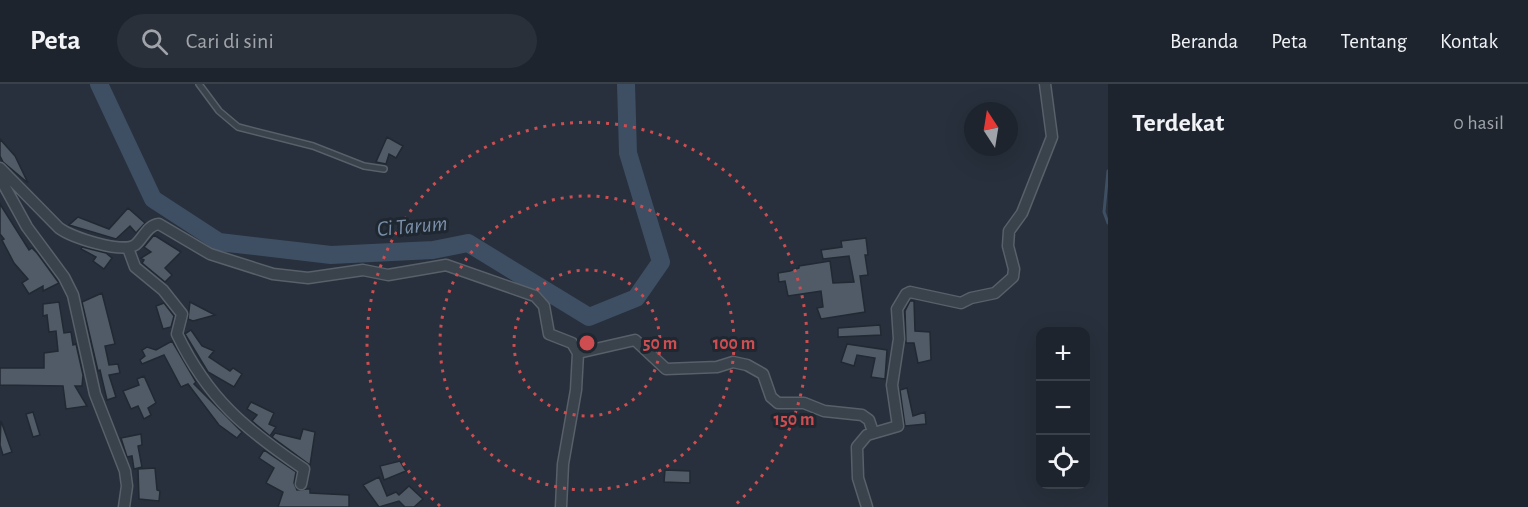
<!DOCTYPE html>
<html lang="id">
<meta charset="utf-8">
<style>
:root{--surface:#1d242d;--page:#2a3039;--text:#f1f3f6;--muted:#a0a4aa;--line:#3b4149}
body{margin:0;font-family:"Alegreya Sans",sans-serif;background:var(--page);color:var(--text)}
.controls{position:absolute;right:18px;bottom:18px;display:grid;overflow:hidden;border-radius:12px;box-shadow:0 6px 24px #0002}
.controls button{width:54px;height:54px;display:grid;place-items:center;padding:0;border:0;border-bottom:2px solid var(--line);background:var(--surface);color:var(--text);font:30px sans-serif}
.compass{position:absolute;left:964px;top:18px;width:54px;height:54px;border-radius:50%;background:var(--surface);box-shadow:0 6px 24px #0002;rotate:348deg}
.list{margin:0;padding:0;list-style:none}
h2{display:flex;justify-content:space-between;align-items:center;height:78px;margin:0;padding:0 24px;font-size:26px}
h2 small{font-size:20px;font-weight:400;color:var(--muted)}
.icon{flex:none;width:33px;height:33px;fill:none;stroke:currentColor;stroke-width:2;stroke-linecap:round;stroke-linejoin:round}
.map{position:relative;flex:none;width:1108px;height:423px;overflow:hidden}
header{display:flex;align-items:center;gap:36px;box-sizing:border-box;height:84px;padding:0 30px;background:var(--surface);border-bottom:2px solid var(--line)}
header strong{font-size:28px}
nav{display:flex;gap:33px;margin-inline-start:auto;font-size:21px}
.search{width:420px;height:54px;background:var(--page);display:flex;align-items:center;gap:15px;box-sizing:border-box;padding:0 21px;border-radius:33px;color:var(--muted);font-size:22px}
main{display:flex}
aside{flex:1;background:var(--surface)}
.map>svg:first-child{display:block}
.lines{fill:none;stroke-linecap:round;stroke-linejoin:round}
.stream{stroke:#3e4f63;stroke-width:3}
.river{stroke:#3e4f63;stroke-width:18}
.building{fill:#505b67;stroke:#212933;stroke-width:1.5}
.service-casing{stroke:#58606a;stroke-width:8}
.minor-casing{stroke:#58606a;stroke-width:13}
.service{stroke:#3a424c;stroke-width:5}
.minor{stroke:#3a424c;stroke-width:10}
.ring{fill:none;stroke:#ce4d50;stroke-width:3;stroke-dasharray:3 6}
.labels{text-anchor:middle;stroke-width:6;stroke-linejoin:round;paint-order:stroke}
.water-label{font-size:22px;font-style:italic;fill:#7a8fa8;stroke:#1f2731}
.centre{fill:#ce4d50;stroke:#1f2731;stroke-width:3}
.ring-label{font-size:18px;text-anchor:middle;font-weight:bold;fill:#ce4d50;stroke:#1f2731;stroke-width:6;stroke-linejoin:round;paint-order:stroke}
</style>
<header>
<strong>Peta</strong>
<div class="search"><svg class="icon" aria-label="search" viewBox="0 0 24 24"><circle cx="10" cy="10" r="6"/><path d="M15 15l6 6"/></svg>Cari di sini</div>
<nav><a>Beranda</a><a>Peta</a><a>Tentang</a><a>Kontak</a></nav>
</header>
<main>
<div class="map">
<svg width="1108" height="423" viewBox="0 0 1108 423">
<rect width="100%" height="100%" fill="#27303c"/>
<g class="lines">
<path class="stream" d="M1108,87l-4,41 4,11"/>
<path class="river" d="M99,0l54,115 66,43 112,13 102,-5 35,-7 121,74 47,-19 25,-36 -33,-109 -2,-69"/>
</g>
<path class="building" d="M387,53l16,9 -7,12 -7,-4 -3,10 -10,-2z
M0,55l15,17 13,27 -25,-21 -3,-6z
M0,120l29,46 3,-2 5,5 22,30 -16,8v-5l-14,8 -7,-11 6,-4 -14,-16 -12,-23 2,-1 -4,-5z
M128,124l17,15 -9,10 -6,-7 -14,13 -47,-14 9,-8 31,12z
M154,151l27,17 -16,16 7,7 -7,7 -23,-19 2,-3 -3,-2 10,-6 -7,-5z
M866,154l2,17h-3l3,20 -8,1 5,36 -44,7 -4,-11 6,-1 -2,-16 -33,5 -3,-15 -6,1 -1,-9 12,-2 9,-3v-2l31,-5 3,22 21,-1 -5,-26 -26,3 -2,-9 21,-3 -1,-6z
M82,163l24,6 6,5 -8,11 -11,-8 3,-4 -15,-8z
M102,209l13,51 -10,2 4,19 9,-1 2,9 -11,2 7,22 -9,3 -7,-30 -2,1 -16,-69z
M910,217h4l1,30 15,1 1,28 -13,3 -4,-20h-8l-1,-32z
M59,218l5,31 7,-1 2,13 3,-1 7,31 -1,11h-7l12,20 -21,3 -3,-23 -63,-1v-17h44v-15l14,-2 -2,-20 -7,1 -2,-17 -4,1v-12z
M190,218l25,13 -22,6 -5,-2z
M164,219l10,13 -3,11 -8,2 -7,-23z
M880,241l1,10 -43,2v-9z
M191,246l11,16 12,5 -5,6 21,14 3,-3 9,6 -8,13 -26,-15 -23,-38z
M172,257l24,41 -2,2 48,48 -5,6 -18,-13 -31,-41 -7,3 -17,-32 -22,9 -2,-4 5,-4 -3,-6 5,-3 9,3z
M847,260l40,6 -2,29 -14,-2 4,-19 -18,-3 -3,11 -13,-4z
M144,292l12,27 -8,5 3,7 -7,4 -6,-13 -7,3 -8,-18 16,-6 -2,-6z
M907,304l6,28 12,-4 1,12 -21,2 -5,-36z
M251,318l23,11 -5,11 7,3 -6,9 -18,-15 5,-6 -10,-6z
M33,328l7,23 -7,2 -7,-23z
M1,337l11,31 -9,3 -3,-10z
M303,345l12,3 -5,33 -38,-28 3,-4 25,6z
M141,350l1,11 -4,1 4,21 -8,2 -2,-13 -5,1 -6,-19z
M264,366l32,22 -2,11 3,7 10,-1h3v4l39,2v12h-71l5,-15 -17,-9 8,-15 -15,-10z
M400,377l6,10 -22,9 -4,-14z
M155,384l2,22 3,1 -1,10 -20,-2 -1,-30z
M665,386l25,1v12l-26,-1z
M379,393l8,19 9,-4 3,3 10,-9 14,13 -9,8h-9l-6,-6 -20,6 -16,-22z"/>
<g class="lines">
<g class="service-casing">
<path id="service" d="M199,0l20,27 19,16 75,19 51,20 20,3"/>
</g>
<g class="minor-casing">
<path id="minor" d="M0,84l59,60c12,9 63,26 76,17 8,-6 12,-20 24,-21l51,30 63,20 35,4 55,-8 25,5 58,-10 89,31 9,10 5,28 23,9 6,10 -2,37 -13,74 -2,43
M0,94l27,49 37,50 9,18 22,99 30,77 2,15 -3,21
M128,164l7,19 28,23 19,24 -5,20c31,65 68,95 127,135l-3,15
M578,269l57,-13 31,29 51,-2 16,-5 14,3 16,9 8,23 7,6h26l20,8 38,4 7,5 4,12
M867,423l-9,-29 -1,-31 10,-12 31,-9 -6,-41 7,-46 -2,-30 9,-15 4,-2 51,11 10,-5 24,-5 18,-16 1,-8 -6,-23 1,-15 13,-18 30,-76 -7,-53"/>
</g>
<use href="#service" class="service"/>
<use href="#minor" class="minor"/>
</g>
<g class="ring">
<circle cx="587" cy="259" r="73"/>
<circle cx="587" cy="259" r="147"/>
<path d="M440 422A220 220 0 1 1 734 422"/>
</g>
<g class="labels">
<g class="water-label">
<text transform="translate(412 141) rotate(-5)" y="8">Ci Tarum</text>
</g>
</g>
<circle cx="587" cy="259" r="9" class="centre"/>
<g class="ring-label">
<text x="660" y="265">50 m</text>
<text x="734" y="265">100 m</text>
<text x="794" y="341">150 m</text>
</g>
</svg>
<div class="controls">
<button>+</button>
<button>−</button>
<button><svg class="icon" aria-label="locate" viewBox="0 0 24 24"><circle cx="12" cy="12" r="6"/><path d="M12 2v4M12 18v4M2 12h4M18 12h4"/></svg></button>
</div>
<svg class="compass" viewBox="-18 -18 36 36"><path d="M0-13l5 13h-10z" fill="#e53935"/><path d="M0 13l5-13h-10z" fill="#a0a4aa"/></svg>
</div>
<aside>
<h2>Terdekat<small>0 hasil</small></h2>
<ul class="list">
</ul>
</aside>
</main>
